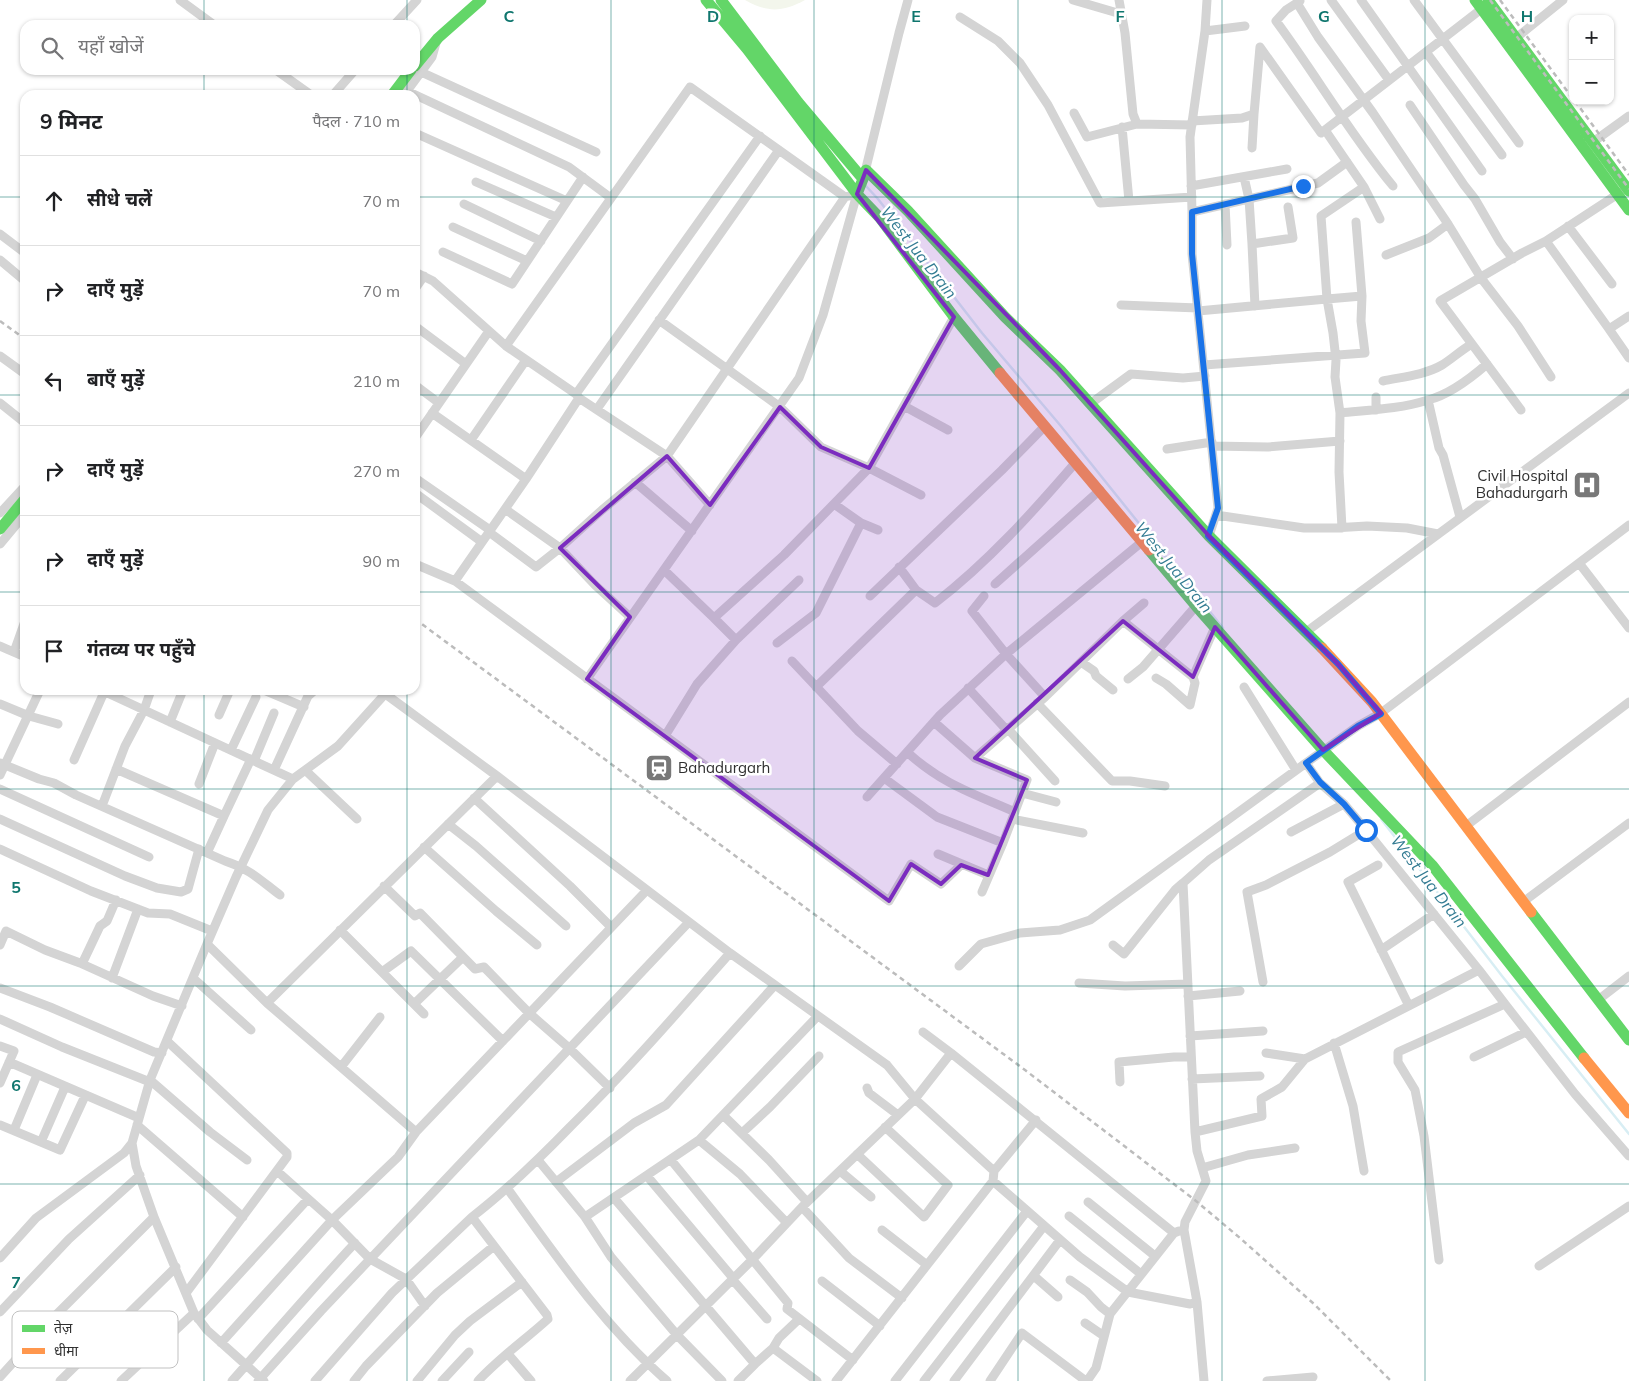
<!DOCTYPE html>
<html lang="hi">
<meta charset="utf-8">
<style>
:root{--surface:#fff;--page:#f6f6f6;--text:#202124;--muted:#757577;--line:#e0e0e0}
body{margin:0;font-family:Mulish,"Noto Sans Devanagari",sans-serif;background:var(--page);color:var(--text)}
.controls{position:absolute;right:15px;top:15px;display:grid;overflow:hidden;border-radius:10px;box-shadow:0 1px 4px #0004}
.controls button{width:45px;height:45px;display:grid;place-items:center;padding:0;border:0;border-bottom:1px solid var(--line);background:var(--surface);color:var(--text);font:25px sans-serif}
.stop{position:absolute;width:15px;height:15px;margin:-11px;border:4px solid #1a73e8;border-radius:50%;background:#fff}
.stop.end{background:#1a73e8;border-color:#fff;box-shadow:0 1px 5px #0008}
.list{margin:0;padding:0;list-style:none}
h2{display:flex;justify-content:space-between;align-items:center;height:65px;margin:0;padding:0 20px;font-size:21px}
h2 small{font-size:16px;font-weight:400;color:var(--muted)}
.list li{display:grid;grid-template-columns:32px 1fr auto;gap:15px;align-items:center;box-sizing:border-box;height:90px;padding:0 20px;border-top:1px solid var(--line)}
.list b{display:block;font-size:19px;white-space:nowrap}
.list em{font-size:16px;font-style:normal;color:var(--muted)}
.icon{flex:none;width:28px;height:28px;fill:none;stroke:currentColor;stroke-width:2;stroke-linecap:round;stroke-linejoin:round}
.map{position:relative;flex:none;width:1629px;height:1381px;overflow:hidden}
.search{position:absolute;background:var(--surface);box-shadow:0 1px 4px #0004;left:20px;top:20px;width:400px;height:55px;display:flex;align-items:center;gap:12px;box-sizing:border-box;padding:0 18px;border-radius:15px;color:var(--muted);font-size:19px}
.panel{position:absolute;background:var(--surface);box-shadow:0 1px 4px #0004;left:20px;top:90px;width:400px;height:605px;border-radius:15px}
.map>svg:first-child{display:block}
.green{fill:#f3f6ec}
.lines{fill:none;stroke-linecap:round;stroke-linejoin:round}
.stream{stroke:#d8eef4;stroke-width:2.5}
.street{stroke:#d4d4d4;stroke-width:9}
.fast{stroke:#63d668;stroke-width:11}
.slow{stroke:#ff974d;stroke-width:11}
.rail{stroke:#bcbcbc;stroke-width:2.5;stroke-dasharray:5 4;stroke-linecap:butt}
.route{stroke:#1a73e8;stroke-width:6}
.marked{fill:#7b2cbf;fill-opacity:0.2;stroke:#7b2cbf;stroke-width:4;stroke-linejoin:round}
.grid{fill:none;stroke:#0f766e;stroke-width:1;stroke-opacity:0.55}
.labels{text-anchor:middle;stroke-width:5;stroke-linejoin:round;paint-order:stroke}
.poi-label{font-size:15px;fill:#303030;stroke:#fff;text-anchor:end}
.water-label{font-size:16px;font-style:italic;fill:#347c93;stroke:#fff}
.key{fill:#fff;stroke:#c1c1c1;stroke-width:1}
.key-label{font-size:14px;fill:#303030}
.grid-label{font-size:16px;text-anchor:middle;font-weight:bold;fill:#0f766e;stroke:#fff;stroke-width:5;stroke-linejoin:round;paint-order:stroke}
</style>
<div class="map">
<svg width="1629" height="1381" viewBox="0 0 1629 1381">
<rect width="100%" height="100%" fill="#fff"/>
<path class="green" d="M745,0h60c-22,12 -38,13 -60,0z"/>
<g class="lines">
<path class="stream" d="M865,185l13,14 104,134 78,92 163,203
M1381,819l121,157 127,158"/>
<path class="street" d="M180,0l34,25
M1073,0l48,14
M1119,0l6,33 8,81 4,10
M1207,0l-2,31 -15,106 2,75v42l26,254 -9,28
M1331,0l58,80
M1361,0l121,171
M1414,0l105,143
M1300,1l-14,9 -10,11c40,54 74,113 117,165
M1297,3l21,34 55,76 75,111 33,54 37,48 33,51
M960,17l38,24 22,22 28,42 52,98 92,-6
M394,25l23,-25
M1205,31l40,-5
M1516,38l47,-38
M1426,52l76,103
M276,70l35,25
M421,72l175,80
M407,91l162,76 42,31
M333,95l22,-25
M404,95l28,-38 4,-14
M1410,105l54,80 11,14 25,43 13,17
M1074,113l13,24 50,-13 55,1
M1192,121l50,-3 12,-4 6,-67 61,86 163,-126
M1122,127l7,74
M415,133l152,68
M1593,142l36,-26
M1252,148l2,-34
M864,176l35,-143 9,-33
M1244,177l5,22 3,45
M476,182l80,35
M1191,186l96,-17
M1364,187l16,32
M1621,192l-75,49 63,88 20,-13
M464,204l77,37
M1225,204l2,41
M1192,212l126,-29 29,-21
M1568,226l44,58
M453,227l74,34
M0,234l25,19
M443,252l69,32 71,-107
M1386,255l43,-17 19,-14
M0,260l25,21
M415,272l18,9 73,65 70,48 3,4 88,58 43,49
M415,289l9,-13
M1121,305l77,3
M1255,306l-3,-62 41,-6 -5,-31
M1198,311l129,-12 -6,-83 43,-29 -39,-57
M659,320l121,87 41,40 48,21 52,27
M415,326l51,38
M1609,329l20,29
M506,346l184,-259 155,110 12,-3 -34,121 -24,63 -212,301
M0,356l25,18
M1204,365l161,-12 -4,-32 1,-25
M1383,381c19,-4 42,-6 59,-16 10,-6 19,-15 30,-21
M415,385l24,18
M576,394l184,-258
M1376,397v13
M1428,400l11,48 4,7 17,62
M0,403l25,20
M1090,404l41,-30 52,4 22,-2
M904,406l44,24
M597,409l182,-259
M1521,410l-81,-109 82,-48 24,-12
M432,413l94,66
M1340,413c29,-3 60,-4 88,-13 20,-5 43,-22 59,-36
M415,438l74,-107
M471,440l55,-80
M1212,446l56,1 72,-6
M1167,449l45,-7
M415,478l75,52
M635,482l57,49
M415,493l67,49
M505,509l55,39 35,37 35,32
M0,513l25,-27
M1216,515l88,13h29l34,-2 40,2 31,6
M861,523l17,7
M1342,528l-3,-56 1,-59 -5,-36 1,-17 -3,-27 -6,-34 35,-3 -6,-74
M489,532l47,35 24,-19 42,-38 65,-54 178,-259
M0,544l25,-30
M1579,563l50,65
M415,564l40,17 434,320 22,-37 30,20 20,-19
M899,567l17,23 19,13c53,-41 97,-90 141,-141
M664,570l50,48 70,-63 85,-87 85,-151
M455,581l71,-102 53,-81
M995,584l105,-94
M870,596l132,-126 42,-43
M984,596l-12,15 34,43 39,43
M714,618l22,22
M1123,621l21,-18
M1306,632l323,-239
M777,643l39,-30 45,-90 -27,-19
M0,646l25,11
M14,652l11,-31
M792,661l66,70 39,33
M1081,662l13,9 2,5 17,14
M1156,678l10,6 24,21 5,-22 -2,-6
M1128,679l15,-12 53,-61
M816,687l100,-97
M1244,687l52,83
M968,688l35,38 5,3 47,52
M101,690l192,89
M264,690l40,17
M380,690l117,86 233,177 157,112 28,34 79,72 -1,10 87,76 48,35 62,12 7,-2
M1037,703l75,78h18l35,5
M0,704l29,12 29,8
M219,715l11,-25
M170,722l13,-32
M665,736l32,-52 39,-44 63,-60
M231,750l25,-53
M907,752c35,32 65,41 108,60
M975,758l70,-61 78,-76 70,56 22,-50
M74,760l31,-70
M254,761l20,-48
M0,763l39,16 15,4 22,12 149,66c25,8 35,19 55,34
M116,769l108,47 -17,37
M274,770l34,-74 7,-6
M305,770l52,49
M0,775l40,-85
M884,778l53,39 66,26 24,-63 -52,-22 -41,-36
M199,784l16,-41
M0,789l149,68
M1022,793l34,9
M867,797l73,-82 66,-61 137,-113
M474,798l96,88 41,41
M102,806l23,-60 19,-36 7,-20
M224,816l27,-57
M0,819l125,57 32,12 24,4 7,-3 11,-40
M1012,819l71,14
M448,824l28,22 90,80
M1466,826l163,-124
M1366,830l113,140
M1291,832l53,-28 -24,-21 -14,-20 52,-37 23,-13 248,-188
M424,847l72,64 41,34
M0,849l91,42 57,22 22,1 42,17
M938,854l50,21
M1378,865l-30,17 61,124
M384,886l31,30 5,-3 55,56 9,-2 45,46 40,35 41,40
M982,892l21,-49
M1523,902l106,-79
M340,930l84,84
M207,944l60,59 149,129
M0,945l6,-14 39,19 35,13 73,33 29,10
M1113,945l11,9 51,-64 8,-7
M1381,950l53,-36
M82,964l18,-38 7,-5 9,-21
M959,966l22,-22 39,-11 40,-3 30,-10 216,-157
M382,972l29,-21 92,90
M112,978l26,-69
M193,978l58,52
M1263,982l-16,-90 19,-7 64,-33 36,-22 -22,-26
M1079,983l46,3 63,-2
M0,988l50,19 104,45 8,1
M1188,996l52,-5
M1598,1000l31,-24
M267,1003l230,-227
M414,1004l49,-47
M1505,1004l70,90 54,62
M0,1019l62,28 88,35
M923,1032l28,21
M1190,1036l73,-5
M167,1041l120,112v4l-101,136
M1334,1043l19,63 11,65
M0,1046l14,5 -14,32
M1266,1053l39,6
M1474,1057l52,-25
M9,1062l130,56
M341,1067l39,-50
M1192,1079l68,-3
M150,1080l60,52 37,28
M1120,1082l-1,-20 55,-5h17
M867,1088l2,5 29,22
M723,1115l46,45 38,42
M0,1125l60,25 25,-54
M137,1125l106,92
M14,1130l23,-55
M1195,1132l67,-16 -1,-17 21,-12 23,-28 174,-89 26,34 -107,48v10l17,28 9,46 15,124
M742,1133l28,-26 49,-51
M699,1140l41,34 47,49
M41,1142l24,-55
M132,1143l4,23 18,51 40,96 13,17 57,51
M857,1154l67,63 24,-32 -63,-58
M538,1160l47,57 26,40 66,78
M671,1160l117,143 -1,6 66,51
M1202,1168l46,-13 47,-7
M277,1171l55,49 38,39 36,20 19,27
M840,1171l31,26
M994,1171l42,-51
M647,1176l86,102
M556,1182l78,-59 32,-18 109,-120
M507,1188c49,68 97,138 160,193
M614,1198l141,166 18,-16 44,33
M1088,1202l67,54
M802,1207l113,-108 36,-46 223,180
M1069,1216l72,58
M585,1217l114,-77 116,-121
M882,1230l45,35
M0,1258l36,-40 88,-65 8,-10 18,-63 57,-136 29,-67 32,-67 25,-31 45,-33 47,-52
M1539,1266l90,-60
M1034,1276l24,21
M732,1279l35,40
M1070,1280l17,12 14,15 9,7
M822,1281l58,45
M0,1312l69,-73 71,-64
M198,1319l110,-120
M1085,1323l19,13
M677,1335l45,46
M221,1343l111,-123 66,-63 18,-25 231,-242
M773,1348l6,-10 20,-19
M508,1354l23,27
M0,1377l56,-62 98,-98
M60,1381l116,-114
M121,1381l73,-68
M232,1381c41,-46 81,-93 123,-138
M258,1381l63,-70 368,-389
M315,1381l77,-88 80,-76
M354,1381l12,-15 71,-73 57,-47
M417,1381l38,-46 15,-14 52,-39
M442,1381l27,-29
M478,1381c21,-23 47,-41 70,-62l-1,-4 -75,-98c35,-27 67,-58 98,-90 56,-55 108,-115 160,-174
M630,1381l123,-122 49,-52 47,51 53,40
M738,1381l17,-17
M836,1381l157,-200
M895,1381l132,-170
M924,1381l120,-155
M954,1381l106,-141
M990,1381l32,-48 64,48
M1087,1381l9,-13 14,-54 64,-81 5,-2
M1204,1381l-7,-79 -13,-72 1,-8 21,-41 -9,-30 -2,-19 -12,-249 26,-23 111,-77
M1267,1381l46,-4"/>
<path class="fast" d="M706,0l41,49 110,145 23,24 74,99 46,56
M721,0l77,102 65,77 -6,15
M1475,0l154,210
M1488,0l141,191
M415,66l23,-28 43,-38
M392,95l19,-25
M866,170l42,41 97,106 55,53 149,166 113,112
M0,529l25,-30
M1149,550l47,56 127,144 109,115 152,193
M1531,912l98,128"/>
<path class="slow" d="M1000,373l149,177
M1322,648l50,54 159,210
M1584,1058l45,55"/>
<path class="rail" d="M1490,0l139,189
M1500,0l73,99
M1575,101l54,74
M0,321l25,18
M415,619l610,451 171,131 44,37 74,66 77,77"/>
</g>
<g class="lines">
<path class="route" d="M1303,186l-111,26v42l26,254 -10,28 130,128 43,50 -23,12 -52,37 14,19 24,22 22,26"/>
</g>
<path class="marked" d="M866,170l194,200 149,166 129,128 43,49 -58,37 -108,-123 -22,50 -70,-56 -148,137 52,22 -39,95 -27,-10 -20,19 -30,-20 -22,37 -302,-222 43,-62 -70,-69 107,-92 43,49 70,-98 41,40 48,21 85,-151 -97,-123z"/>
<path class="grid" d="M204,0v25M407,0v25M611,0v1381M814,0v1381M1018,0v1381M1222,0v1381M1425,0v1381M204,70v25M407,70v25M0,197h25M415,197h1214M0,395h25M415,395h1214M0,592h25M415,592h1214M204,690v691M407,690v691M0,789h1629M0,986h1629M0,1184h1629"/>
<defs>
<g id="hospital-square" transform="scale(1.4375)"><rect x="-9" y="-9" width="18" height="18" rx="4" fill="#787878" stroke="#fff"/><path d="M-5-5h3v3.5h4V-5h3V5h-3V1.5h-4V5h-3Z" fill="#fff"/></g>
<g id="station-square" transform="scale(1.4375)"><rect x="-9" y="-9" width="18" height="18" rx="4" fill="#787878" stroke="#fff"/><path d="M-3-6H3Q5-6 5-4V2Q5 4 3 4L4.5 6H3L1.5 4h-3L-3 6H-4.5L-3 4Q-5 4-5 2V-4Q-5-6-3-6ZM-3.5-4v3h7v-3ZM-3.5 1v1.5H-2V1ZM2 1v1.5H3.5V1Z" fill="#fff"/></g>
</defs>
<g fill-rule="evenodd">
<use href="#hospital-square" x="1587" y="485"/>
<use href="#station-square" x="659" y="768"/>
</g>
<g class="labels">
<g class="poi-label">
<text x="1568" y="481">Civil Hospital<tspan x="1568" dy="17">Bahadurgarh</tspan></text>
<text x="678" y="773" text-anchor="start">Bahadurgarh</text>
</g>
<g class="water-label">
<text transform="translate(919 252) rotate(52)" y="6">West Jua Drain</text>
<text transform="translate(1174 567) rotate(51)" y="6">West Jua Drain</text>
<text transform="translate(1429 881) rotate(52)" y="6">West Jua Drain</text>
</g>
</g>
<rect x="12" y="1311" width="166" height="57" rx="8" class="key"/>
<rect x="22" y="1325" width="23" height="7" fill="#63d668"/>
<rect x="22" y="1348" width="23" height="6" fill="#ff974d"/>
<g class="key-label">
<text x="54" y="1333">तेज़</text>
<text x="54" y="1356">धीमा</text>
</g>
<g class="grid-label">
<text x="509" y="22">C</text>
<text x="713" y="22">D</text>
<text x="916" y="22">E</text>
<text x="1120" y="22">F</text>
<text x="1324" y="22">G</text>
<text x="1527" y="22">H</text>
<text x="16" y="893">5</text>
<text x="16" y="1091">6</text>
<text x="16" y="1288">7</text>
</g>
</svg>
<div class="controls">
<button>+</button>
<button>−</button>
</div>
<div class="stop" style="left:1366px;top:830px"></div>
<div class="stop end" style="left:1303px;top:186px"></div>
<div class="search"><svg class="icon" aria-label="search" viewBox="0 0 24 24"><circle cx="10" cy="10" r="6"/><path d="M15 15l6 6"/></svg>यहाँ खोजें</div>
<section class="panel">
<h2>9 मिनट<small>पैदल · 710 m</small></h2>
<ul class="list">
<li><svg class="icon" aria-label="ahead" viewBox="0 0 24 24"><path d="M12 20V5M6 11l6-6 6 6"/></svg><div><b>सीधे चलें</b></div><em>70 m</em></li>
<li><svg class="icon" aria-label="right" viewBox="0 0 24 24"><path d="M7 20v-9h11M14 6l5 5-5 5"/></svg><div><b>दाएँ मुड़ें</b></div><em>70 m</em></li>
<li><svg class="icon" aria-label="left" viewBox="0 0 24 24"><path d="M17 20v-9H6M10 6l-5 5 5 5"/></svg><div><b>बाएँ मुड़ें</b></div><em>210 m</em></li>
<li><svg class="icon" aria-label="right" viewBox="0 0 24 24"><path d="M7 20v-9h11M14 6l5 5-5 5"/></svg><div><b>दाएँ मुड़ें</b></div><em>270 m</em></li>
<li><svg class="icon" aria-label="right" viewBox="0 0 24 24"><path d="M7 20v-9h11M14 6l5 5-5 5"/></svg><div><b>दाएँ मुड़ें</b></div><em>90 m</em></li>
<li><svg class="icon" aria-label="arrive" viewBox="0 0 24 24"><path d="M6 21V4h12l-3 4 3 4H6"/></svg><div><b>गंतव्य पर पहुँचे</b></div></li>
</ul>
</section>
</div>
